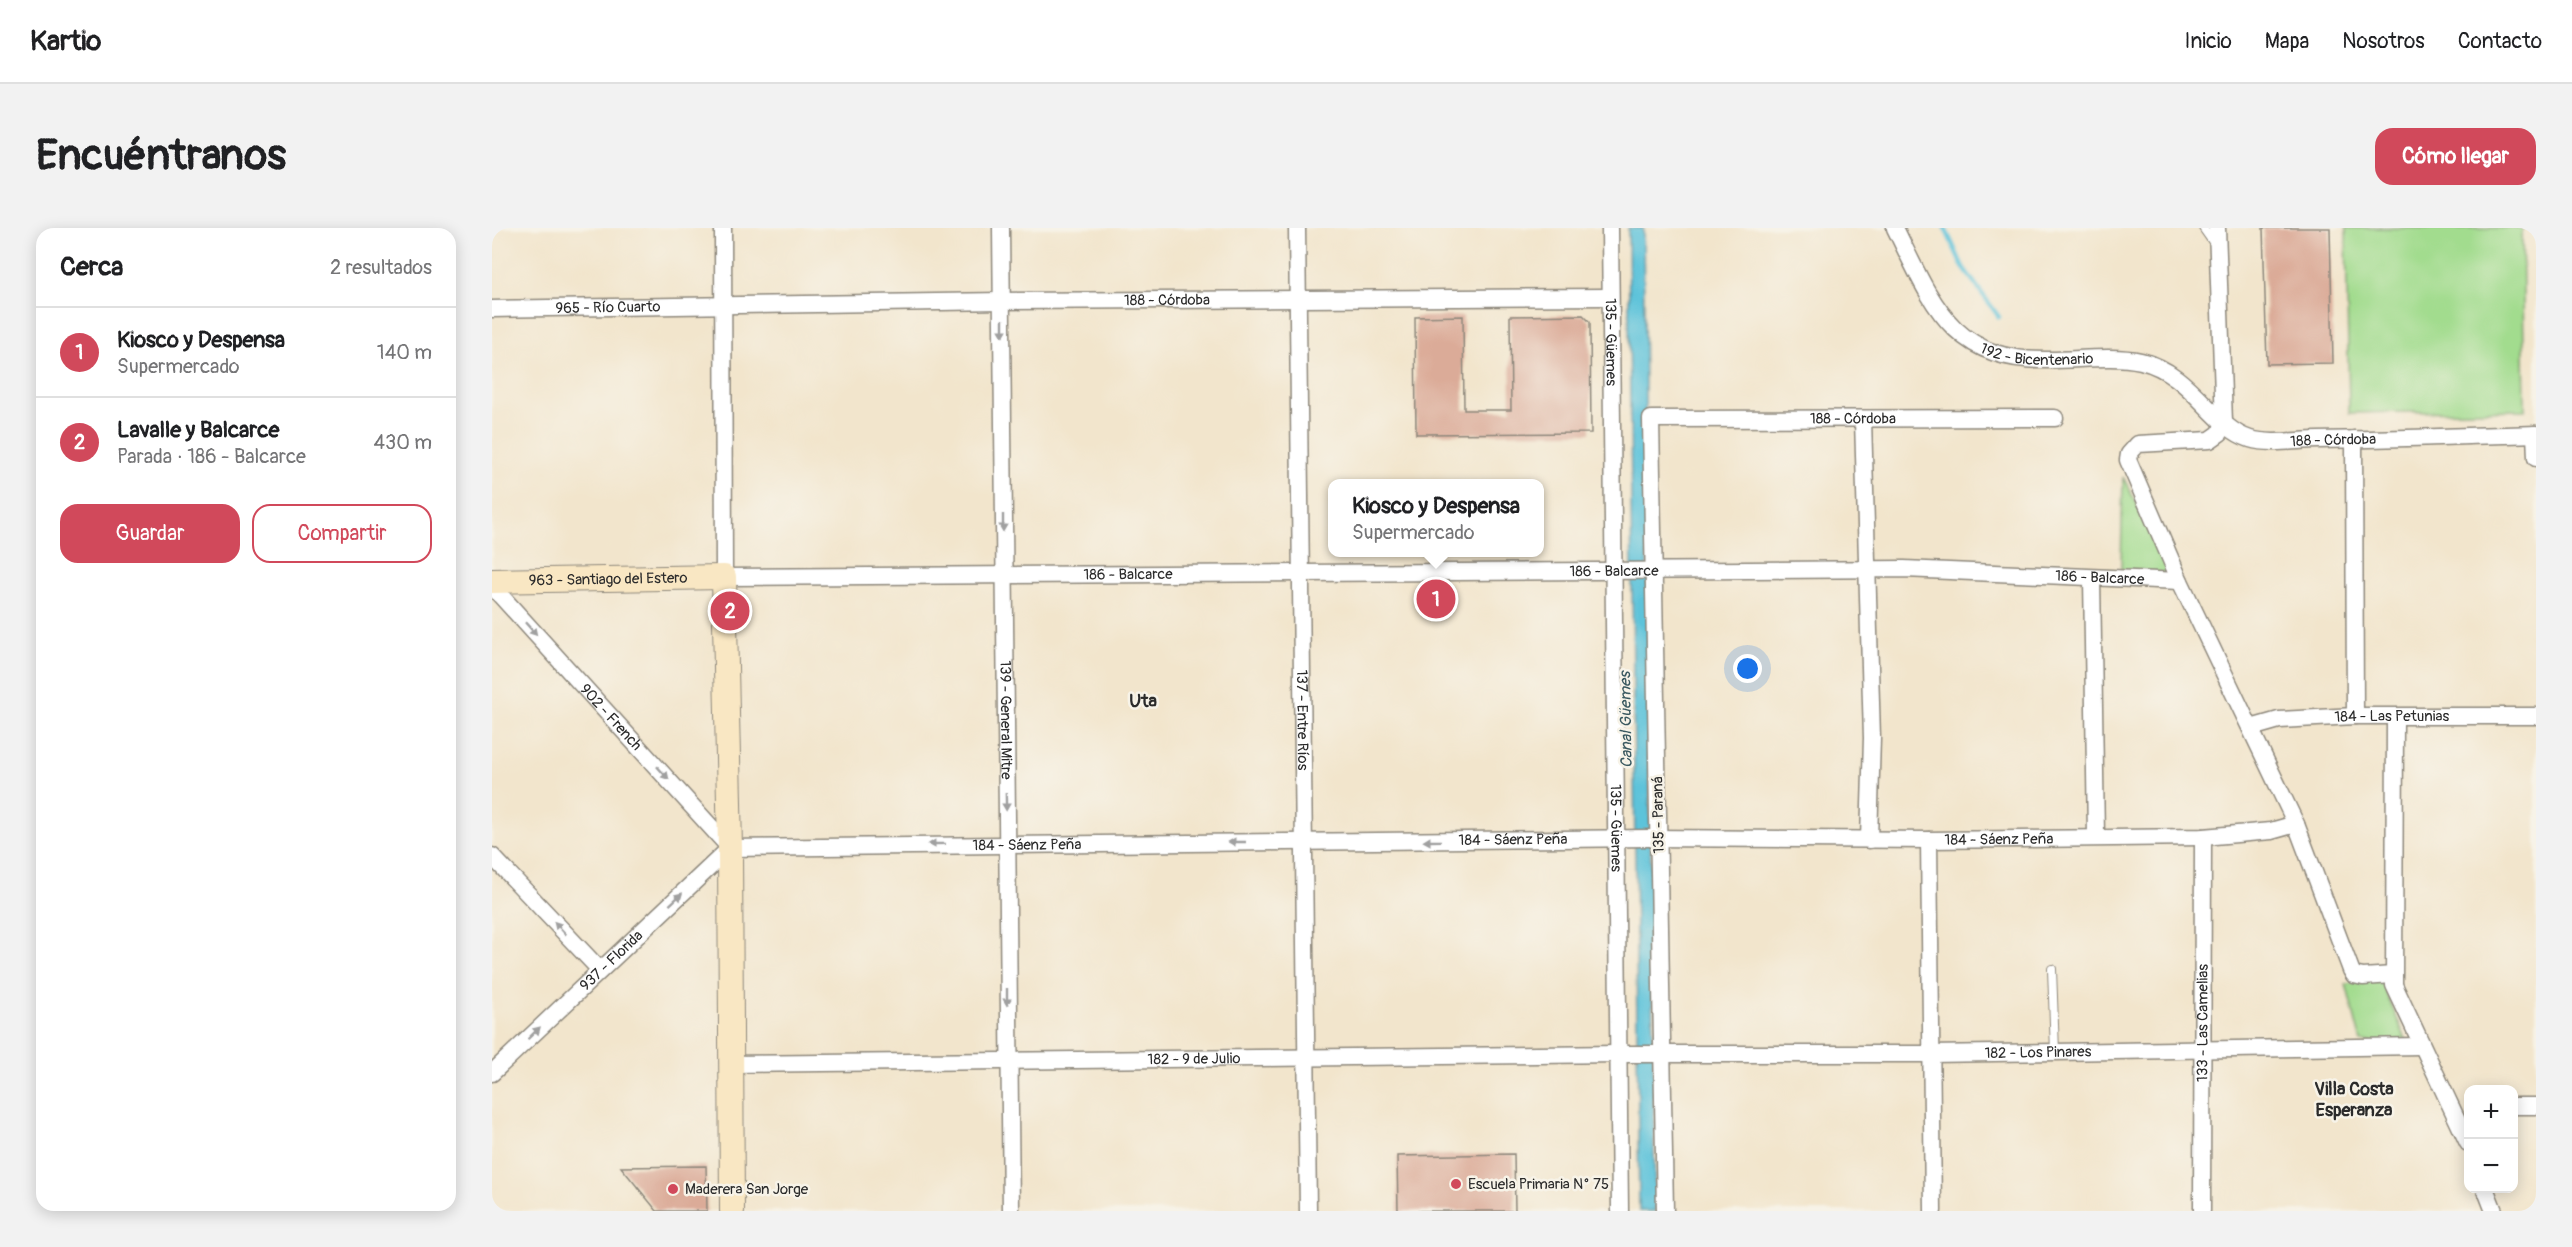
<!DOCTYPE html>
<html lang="es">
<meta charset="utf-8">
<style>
:root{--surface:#fff;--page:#f2f2f2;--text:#202124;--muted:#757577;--line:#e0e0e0;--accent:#d1495b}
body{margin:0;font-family:Pangolin,sans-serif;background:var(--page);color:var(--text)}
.controls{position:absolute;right:18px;bottom:18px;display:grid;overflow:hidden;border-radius:12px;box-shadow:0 3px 15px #0003}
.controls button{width:54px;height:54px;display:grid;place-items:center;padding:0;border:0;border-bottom:2px solid var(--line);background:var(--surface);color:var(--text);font:30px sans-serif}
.you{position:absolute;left:1256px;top:441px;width:21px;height:21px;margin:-15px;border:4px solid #fff;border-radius:50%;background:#1a73e8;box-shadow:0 0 0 9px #1a73e833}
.badge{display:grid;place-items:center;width:39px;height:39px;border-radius:50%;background:var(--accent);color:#fff;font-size:20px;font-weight:700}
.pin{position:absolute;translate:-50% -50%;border:3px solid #fff;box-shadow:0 2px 6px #0006}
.popup{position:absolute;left:836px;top:251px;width:216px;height:78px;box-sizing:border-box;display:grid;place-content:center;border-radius:12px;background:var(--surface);filter:drop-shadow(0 2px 4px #0005);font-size:20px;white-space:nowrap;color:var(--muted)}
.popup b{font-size:22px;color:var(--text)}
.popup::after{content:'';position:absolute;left:50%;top:100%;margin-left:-12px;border:12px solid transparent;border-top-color:var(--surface)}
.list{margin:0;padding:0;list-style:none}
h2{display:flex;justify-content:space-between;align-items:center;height:78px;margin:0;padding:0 24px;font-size:26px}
h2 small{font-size:20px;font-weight:400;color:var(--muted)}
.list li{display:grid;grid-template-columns:39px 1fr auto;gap:18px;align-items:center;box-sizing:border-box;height:90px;padding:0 24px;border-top:2px solid var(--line)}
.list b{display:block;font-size:22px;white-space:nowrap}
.list p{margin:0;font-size:20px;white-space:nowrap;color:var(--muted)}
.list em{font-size:20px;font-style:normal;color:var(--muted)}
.actions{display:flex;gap:12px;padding:18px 24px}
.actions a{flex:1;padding:14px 0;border:2px solid var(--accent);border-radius:18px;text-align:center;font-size:21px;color:var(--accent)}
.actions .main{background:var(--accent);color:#fff}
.map{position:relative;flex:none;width:2044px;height:983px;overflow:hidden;border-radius:18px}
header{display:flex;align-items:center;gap:36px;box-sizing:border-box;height:84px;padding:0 30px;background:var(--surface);border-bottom:2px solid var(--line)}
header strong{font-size:28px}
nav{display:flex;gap:33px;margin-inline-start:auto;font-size:21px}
.intro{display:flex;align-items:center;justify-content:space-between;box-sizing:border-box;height:144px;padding:0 36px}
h1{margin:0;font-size:42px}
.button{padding:15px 27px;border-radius:18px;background:var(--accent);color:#fff;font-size:21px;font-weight:700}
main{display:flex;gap:36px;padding:0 36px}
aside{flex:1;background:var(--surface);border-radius:18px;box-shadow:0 3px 15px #0003}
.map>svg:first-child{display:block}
.green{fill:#a2dc8e;stroke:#66845c;stroke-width:1.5}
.water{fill:#5dc3da;stroke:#447782;stroke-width:1.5}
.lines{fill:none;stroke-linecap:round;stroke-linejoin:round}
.stream{stroke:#5dc3da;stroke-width:4.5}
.building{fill:#dbab98}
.lane-casing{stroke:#8e887c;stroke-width:10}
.street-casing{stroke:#8e887c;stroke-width:19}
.secondary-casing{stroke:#8e887c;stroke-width:26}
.lane{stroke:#fff;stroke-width:8}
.street{stroke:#fff;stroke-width:16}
.secondary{stroke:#f9e7c3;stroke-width:24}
.oneway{fill:#a0a0a0}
.poi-dot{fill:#d1495b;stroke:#f7f3e8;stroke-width:2}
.labels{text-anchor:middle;stroke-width:5;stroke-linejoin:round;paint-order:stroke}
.street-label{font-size:15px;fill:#2b2b2b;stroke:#f7f3e8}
.poi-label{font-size:15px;fill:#2b2b2b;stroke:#f7f3e8;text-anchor:start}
.water-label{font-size:16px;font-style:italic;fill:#3a5960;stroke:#f7f3e8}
.quarter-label{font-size:18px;font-weight:bold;fill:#2b2b2b;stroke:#f7f3e8}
</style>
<header>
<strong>Kartio</strong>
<nav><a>Inicio</a><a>Mapa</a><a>Nosotros</a><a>Contacto</a></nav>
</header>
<div class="intro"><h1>Encuéntranos</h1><a class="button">Cómo llegar</a></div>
<main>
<aside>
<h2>Cerca<small>2 resultados</small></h2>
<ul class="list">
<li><span class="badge">1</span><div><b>Kiosco y Despensa</b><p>Supermercado</p></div><em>140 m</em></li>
<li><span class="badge">2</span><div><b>Lavalle y Balcarce</b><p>Parada · 186 - Balcarce</p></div><em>430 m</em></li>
</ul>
<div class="actions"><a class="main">Guardar</a><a>Compartir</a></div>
</aside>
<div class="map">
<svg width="2044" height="983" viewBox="0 0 2044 983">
<rect width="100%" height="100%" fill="#f7f3e8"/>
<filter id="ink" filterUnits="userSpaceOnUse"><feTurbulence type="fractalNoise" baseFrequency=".0167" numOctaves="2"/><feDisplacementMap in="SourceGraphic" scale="12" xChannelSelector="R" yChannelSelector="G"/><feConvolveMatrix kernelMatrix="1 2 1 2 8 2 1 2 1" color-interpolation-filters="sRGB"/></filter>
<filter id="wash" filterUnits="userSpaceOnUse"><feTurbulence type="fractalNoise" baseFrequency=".008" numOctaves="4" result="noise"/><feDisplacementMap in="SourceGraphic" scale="24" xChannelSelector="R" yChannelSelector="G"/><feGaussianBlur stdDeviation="1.35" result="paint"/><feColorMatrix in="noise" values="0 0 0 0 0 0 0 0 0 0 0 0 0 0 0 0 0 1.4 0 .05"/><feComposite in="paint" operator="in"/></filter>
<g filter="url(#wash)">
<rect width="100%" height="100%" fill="#f2e5cc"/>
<path class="green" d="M1854,0h176l3,182 -176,3z
M1631,249l49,97 -51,-5z
M1894,749v16l22,51 -47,-2 -15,-58z"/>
<path class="water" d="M1136,0h15l12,983h-16z"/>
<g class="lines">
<path class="stream" d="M1453,0l18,39 36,50"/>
</g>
<g id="blocks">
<path class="building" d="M1771,0h67l3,135 -66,1z
M1091,87l7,7 1,111 -175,1 -1,-117 48,-1 1,94h47l-1,-94z
M950,363l1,15h-13v-14z
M1022,926l1,57h-117l-1,-55z
M214,938l1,45h-50l-36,-44z"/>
</g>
</g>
<g filter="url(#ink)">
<use href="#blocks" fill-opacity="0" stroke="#8e887c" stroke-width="1.5"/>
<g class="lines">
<g class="lane-casing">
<path id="lane" d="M1711,0l12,17
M1560,741l3,83"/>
</g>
<g class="street-casing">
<g id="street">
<path id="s1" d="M231,0l1,349 1180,-8 276,12"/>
<path id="s2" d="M509,0l10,983"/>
<path id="s3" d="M805,0l11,983"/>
<path id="s4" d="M1118,0l10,983"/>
<path id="s5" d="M1403,0c38,77 57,134 155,132 30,0 62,-5 91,1 51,12 71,66 109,78 20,6 48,1 68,1 73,-1 145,-4 218,-6"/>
<path d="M1725,0l7,194 -4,11 -10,7 -72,4 -9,10 -1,6 52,121 116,243 55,146 3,5 9,2 30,-2"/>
<path id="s6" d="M0,81l510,-8 608,-4"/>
<path d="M1371,191l9,319 -3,102"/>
<path d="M2043,206l1,24"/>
<path d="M1862,211l1,277"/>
<path d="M1600,350l4,258"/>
<path id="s7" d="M0,358l238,262"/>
<path d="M1903,489l-1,268 74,158"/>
<path id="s8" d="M1759,500l28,-8 76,-4h181"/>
<path d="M1437,612l4,371"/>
<path id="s9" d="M238,620l920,-10 279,2 274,-3 68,-6 25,-7"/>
<path d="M0,628l108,114"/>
<path id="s10" d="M240,836l886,-10h313l490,-8"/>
<path id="s11" d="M0,845l238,-225"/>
<path d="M2022,878h22"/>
<path d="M1993,960l9,23"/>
<path id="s12" d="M1173,983l-14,-792 404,-1"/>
<path id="s13" d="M1710,983l1,-374"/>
</g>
</g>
<g class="secondary-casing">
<g id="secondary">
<path id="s14" d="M0,353l232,-4 6,271 2,363"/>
</g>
</g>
<use href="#lane" class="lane"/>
<use href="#street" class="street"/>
<use href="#secondary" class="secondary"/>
</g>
<defs><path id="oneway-solid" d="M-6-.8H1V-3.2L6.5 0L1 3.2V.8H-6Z" transform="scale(1.5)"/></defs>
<g class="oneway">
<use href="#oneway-solid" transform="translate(511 100) rotate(90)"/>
<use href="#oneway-solid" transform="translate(511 295) rotate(90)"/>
<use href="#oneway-solid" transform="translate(39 401) rotate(48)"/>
<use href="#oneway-solid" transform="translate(171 545) rotate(48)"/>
<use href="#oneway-solid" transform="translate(514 574) rotate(89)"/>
<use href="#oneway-solid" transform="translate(940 613) rotate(179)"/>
<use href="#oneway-solid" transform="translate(745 614) rotate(180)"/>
<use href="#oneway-solid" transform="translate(445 616) rotate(179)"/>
<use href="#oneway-solid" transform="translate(184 671) rotate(-43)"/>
<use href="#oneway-solid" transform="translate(68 700) rotate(-133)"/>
<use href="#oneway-solid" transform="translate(515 769) rotate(90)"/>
<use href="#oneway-solid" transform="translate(42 805) rotate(-44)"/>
</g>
</g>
<g class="poi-dot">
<circle cx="964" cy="956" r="6"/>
<circle cx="181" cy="961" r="6"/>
</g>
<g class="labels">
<g class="street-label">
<text dy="5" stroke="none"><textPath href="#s6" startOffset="675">188 - Córdoba</textPath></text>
<text dy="5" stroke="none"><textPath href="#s6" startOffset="116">965 - Río Cuarto</textPath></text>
<text dy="5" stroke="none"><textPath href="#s4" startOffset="114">135 - Güemes</textPath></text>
<text dy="5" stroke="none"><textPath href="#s5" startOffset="207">192 - Bicentenario</textPath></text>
<text dy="5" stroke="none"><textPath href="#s12" startOffset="994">188 - Córdoba</textPath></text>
<text dy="5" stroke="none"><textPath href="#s5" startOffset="531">188 - Córdoba</textPath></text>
<text dy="5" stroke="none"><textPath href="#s1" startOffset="1239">186 - Balcarce</textPath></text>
<text dy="5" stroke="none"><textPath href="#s1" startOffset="753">186 - Balcarce</textPath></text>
<text dy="5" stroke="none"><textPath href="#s1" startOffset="1725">186 - Balcarce</textPath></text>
<text dy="5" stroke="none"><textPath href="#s14" startOffset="116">963 - Santiago del Estero</textPath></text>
<text dy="5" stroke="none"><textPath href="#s7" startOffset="177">902 - French</textPath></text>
<text dy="5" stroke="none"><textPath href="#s8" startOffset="142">184 - Las Petunias</textPath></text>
<text dy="5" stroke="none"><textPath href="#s3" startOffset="492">137 - Entre Ríos</textPath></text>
<text dy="5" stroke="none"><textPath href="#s2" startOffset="492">139 - General Mitre</textPath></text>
<text transform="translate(1166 587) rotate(-91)" y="5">135 - Paraná</text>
<text dy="5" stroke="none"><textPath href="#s4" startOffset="600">135 - Güemes</textPath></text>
<text dy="5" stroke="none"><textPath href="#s9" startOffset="1269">184 - Sáenz Peña</textPath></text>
<text dy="5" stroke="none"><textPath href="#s9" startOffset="783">184 - Sáenz Peña</textPath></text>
<text dy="5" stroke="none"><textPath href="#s9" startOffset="297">184 - Sáenz Peña</textPath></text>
<text dy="5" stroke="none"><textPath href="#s11" startOffset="164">937 - Florida</textPath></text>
<text dy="5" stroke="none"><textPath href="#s13" startOffset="188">133 - Las Camelias</textPath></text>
<text dy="5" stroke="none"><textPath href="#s10" startOffset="1306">182 - Los Pinares</textPath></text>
<text dy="5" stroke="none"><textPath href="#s10" startOffset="462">182 - 9 de Julio</textPath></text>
</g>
<g class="poi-label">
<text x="976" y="961">Escuela Primaria N° 75</text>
<text x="193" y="966">Maderera San Jorge</text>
</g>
<g class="water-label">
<text transform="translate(1133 492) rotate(-91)" y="6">Canal Güemes</text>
</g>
<g class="quarter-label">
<text x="651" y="479">Uta</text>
<text x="1862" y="867">Villa Costa<tspan x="1862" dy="21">Esperanza</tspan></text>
</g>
</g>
</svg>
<div class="controls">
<button>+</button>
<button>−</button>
</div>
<div class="you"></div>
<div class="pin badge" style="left:944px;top:371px">1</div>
<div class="popup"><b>Kiosco y Despensa</b>Supermercado</div>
<div class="pin badge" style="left:238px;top:383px">2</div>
</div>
</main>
